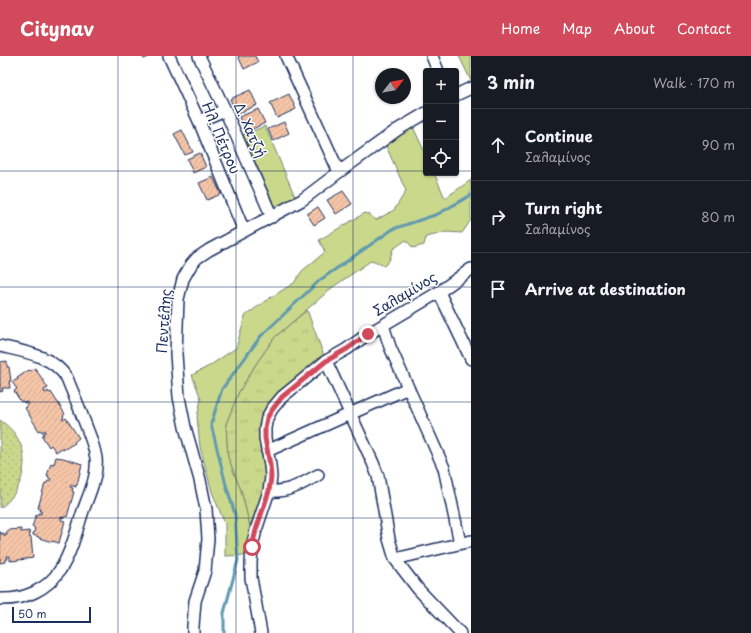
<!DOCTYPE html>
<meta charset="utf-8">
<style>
:root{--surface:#171b24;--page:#20242c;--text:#f1f3f6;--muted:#9ea1a6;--line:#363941;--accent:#d1495b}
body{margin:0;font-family:"Playpen Sans",sans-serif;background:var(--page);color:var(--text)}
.controls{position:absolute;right:12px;top:12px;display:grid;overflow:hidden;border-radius:4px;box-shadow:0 1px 3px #0004}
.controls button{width:36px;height:36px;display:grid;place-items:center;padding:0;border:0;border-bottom:1px solid var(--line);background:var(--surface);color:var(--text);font:20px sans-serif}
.compass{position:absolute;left:375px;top:12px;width:36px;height:36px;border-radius:50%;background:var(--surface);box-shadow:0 1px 3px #0004;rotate:59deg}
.scale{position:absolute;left:12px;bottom:10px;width:79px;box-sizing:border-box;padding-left:4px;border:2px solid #1b2f5e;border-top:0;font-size:11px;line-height:14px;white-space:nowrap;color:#1b2f5e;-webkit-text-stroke:3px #fff;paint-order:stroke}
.stop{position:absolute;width:12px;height:12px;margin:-9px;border:3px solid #d1495b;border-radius:50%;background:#fff}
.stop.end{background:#d1495b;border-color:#fff;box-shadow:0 1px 4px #0008}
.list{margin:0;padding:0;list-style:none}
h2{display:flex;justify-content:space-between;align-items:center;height:52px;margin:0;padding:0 16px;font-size:17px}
h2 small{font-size:13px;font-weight:400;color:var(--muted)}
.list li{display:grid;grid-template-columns:26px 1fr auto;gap:12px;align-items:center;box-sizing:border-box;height:72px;padding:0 16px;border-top:1px solid var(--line)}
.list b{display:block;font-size:15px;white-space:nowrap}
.list p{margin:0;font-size:13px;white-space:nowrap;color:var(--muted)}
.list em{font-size:13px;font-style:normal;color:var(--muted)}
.icon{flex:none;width:22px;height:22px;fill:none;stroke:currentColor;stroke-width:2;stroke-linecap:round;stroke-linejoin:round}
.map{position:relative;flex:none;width:471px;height:577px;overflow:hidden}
header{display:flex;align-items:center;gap:24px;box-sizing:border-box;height:56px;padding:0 20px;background:var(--accent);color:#fff}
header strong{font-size:19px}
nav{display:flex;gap:22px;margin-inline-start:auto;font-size:14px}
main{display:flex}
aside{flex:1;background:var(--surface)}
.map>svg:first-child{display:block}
.grass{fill:#cad88b;stroke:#728474}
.park{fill:url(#park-tufts);stroke:#728474}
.garden{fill:url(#garden-dots);stroke:#728474}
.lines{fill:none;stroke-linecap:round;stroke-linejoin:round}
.stream{stroke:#619ab0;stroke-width:3}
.building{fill:url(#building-hatch);stroke:#1b2f5e}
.minor-casing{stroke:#1b2f5e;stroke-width:14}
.minor{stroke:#fff;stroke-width:11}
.route{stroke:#d1495b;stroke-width:5}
.grid{fill:none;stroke:#1b2f5e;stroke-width:1;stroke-opacity:0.55}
.labels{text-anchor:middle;stroke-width:3;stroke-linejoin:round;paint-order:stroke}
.street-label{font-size:14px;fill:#1b2f5e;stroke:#fff}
</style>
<header>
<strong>Citynav</strong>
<nav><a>Home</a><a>Map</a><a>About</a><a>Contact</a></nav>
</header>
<main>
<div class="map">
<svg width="471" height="577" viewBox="0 0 471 577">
<defs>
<pattern id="park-tufts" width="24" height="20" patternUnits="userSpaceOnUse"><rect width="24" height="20" fill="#cad88b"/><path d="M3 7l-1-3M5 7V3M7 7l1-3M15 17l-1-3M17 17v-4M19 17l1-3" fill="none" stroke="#adba7a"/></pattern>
<pattern id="garden-dots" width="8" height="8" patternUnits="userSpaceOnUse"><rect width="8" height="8" fill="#cad88b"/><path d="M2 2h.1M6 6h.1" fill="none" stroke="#adba7a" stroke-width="1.8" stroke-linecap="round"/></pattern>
<pattern id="building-hatch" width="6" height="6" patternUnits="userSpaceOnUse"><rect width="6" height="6" fill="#f6c5a7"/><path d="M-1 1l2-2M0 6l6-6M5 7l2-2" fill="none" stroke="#d2aa92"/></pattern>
</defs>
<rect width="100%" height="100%" fill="#fff"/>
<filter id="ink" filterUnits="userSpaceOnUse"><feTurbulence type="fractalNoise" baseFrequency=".025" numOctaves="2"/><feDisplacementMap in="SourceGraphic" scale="8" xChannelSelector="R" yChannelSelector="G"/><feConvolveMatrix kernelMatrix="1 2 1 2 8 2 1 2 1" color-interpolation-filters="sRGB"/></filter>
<g filter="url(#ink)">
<path class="grass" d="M459,0h12v25z
M409,62l17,37v18h8l11,25 26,-18v40l-9,13 -15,-1 -21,5 -2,8 -11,3 -7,-8 -13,9 -4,12 -5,5 -12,-6 -10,7 -29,20 -58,50 -19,27 -17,28 -13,32 2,33 13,33 9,36 -1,29 -24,1v-32l-13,-32 -12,-45 -3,-30 4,-18 -9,-24 17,-9 27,-18 9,-32 20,-15 29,-18 8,-12 23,-19 -6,-12 46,-27 4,1 7,6 18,-10 12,-19 -24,-54z
M265,70l34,80 -20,10 -36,-81z"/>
<path class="park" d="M307,254l17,46 -63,64c-1,9 -3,19 -1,28 2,10 6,20 6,30 -1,15 -10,33 -16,48l-9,-36 -13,-33 -2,-33 13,-32 17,-28 19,-27z"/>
<path class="garden" d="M0,364c8,6 15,12 19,21 12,22 1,54 -19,67z"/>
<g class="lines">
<path class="stream" d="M224,577v-20l14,-53 -3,-46 -9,-29 -15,-61 11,-35 39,-53 59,-56 73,-51 45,-15 33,-19"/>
</g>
<path class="building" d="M142,0h9l-7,3z
M238,0h17l3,6 -14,7z
M250,34l7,15 -20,9 -7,-15z
M289,38l7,15 -19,9 -7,-15z
M258,53l7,14 -19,9 -7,-15z
M284,66l5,11 -16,8 -5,-12z
M182,74l11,22 -8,3 -11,-21z
M200,97l6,14 -13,6 -6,-14z
M213,121l8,17 -14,6 -8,-17z
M343,135l9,13 -16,10 -9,-14z
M318,151l7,11 -11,7 -7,-11z
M7,305v6h2l2,14h-2l1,7h-8l1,3 -3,1v-30z
M35,312l13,20 -4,2 1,3 3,-2 1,2 2,-1 14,22 -2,2 1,1 -2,2 1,1 3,-2 13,20 -5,4 1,1 -12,7 -1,-2 -6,4 -5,-7 -2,2 -7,-11 2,-1 -1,-2 3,-1 -1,-2 -3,2 -1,-2 -2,1 -14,-23 2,-1 -1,-2 2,-1 -1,-2 -3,1 -1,-2 -2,1 -7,-11 3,-2 -5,-7 6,-3 -1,-1 12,-8 1,1z
M56,401l7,1 19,6 -5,21h-1v2l-5,-2 -1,2 3,1 -1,3 2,1 -7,25 -2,-1 -1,2 -3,-1v3l4,1 -6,22 -7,-2v1l-13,-4v-1l-6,-2 2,-7 -3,-1 4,-12h1l1,-2 3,1v-3h-2l1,-2 -2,-1 7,-25h2l1,-2h2l1,-2 -3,-1 1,-2h-2l4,-13 3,1z
M21,473v3l8,-1 1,7 1,-1 2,21 -21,3v-1l-2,1v-5h-3l1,3h-3v3l-5,1v-31h1v2l3,-1v3l3,-1 -1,-3h2v-2z"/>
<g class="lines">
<g class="minor-casing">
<path id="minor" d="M169,0l30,65 45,110
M199,0l26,54 47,107
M286,0l53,116
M432,0l6,15
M456,39l15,-7
M199,65l26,-11
M439,236l32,67
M383,269l7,22 54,121 16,75
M0,290c25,6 52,9 67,32 5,13 11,26 16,40 5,13 11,26 13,40 2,18 -7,36 -13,53 -6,18 -12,43 -23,59 -13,20 -36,30 -60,29
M326,305l47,102 5,13 11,63 6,20 23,30 42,44
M267,395l141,-63
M269,435c18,2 33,-7 49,-16
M395,503l76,-18
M193,577v-7l2,-25 10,-30 3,-32 -2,-30 -6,-29 -15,-53 -6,-30 -3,-43 2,-55 5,-20 8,-14 6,-7 12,-8 93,-50 37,-28 58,-42 29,-17
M261,577l-10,-55v-15l1,-16 4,-17 13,-39 2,-14 -1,-12 -5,-27v-10l2,-10 5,-9 10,-12 44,-36 21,-12 21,-15 71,-42 32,-23"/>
</g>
<use href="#minor" class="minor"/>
</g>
</g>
<g class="lines" filter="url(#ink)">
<path class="route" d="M252,491l4,-17 13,-39 2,-14 -1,-12 -5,-27v-10l2,-10 5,-8 10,-13 44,-36 21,-12 21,-15"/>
</g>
<path class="grid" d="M118,0v577M236,0v577M353,0v577M0,115h426M456,115h15M0,231h471M0,346h471M0,462h471"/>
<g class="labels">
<g class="street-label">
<text transform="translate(250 74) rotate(66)" y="5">Δ. Χατζή</text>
<text transform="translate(221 82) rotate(67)" y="5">Ηλ. Πέτρου</text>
<text transform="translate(405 238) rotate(-31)" y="5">Σαλαμίνος</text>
<text transform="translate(164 265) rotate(-86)" y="5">Πεντέλης</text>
</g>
</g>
</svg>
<div class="controls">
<button>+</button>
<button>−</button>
<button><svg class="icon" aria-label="locate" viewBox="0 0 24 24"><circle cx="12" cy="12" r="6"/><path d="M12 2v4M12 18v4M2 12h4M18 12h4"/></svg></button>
</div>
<svg class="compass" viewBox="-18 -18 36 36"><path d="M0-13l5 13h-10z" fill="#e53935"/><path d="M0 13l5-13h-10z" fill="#9ea1a6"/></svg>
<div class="scale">50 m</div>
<div class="stop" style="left:252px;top:491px"></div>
<div class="stop end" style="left:368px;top:278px"></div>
</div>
<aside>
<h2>3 min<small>Walk · 170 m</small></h2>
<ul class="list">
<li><svg class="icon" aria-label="ahead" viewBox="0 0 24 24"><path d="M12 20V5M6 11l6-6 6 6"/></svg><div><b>Continue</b><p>Σαλαμίνος</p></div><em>90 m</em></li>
<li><svg class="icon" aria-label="right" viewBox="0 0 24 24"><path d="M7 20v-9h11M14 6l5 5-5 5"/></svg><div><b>Turn right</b><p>Σαλαμίνος</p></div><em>80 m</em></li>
<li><svg class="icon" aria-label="arrive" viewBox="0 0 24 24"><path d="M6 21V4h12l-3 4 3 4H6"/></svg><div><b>Arrive at destination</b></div></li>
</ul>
</aside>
</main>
